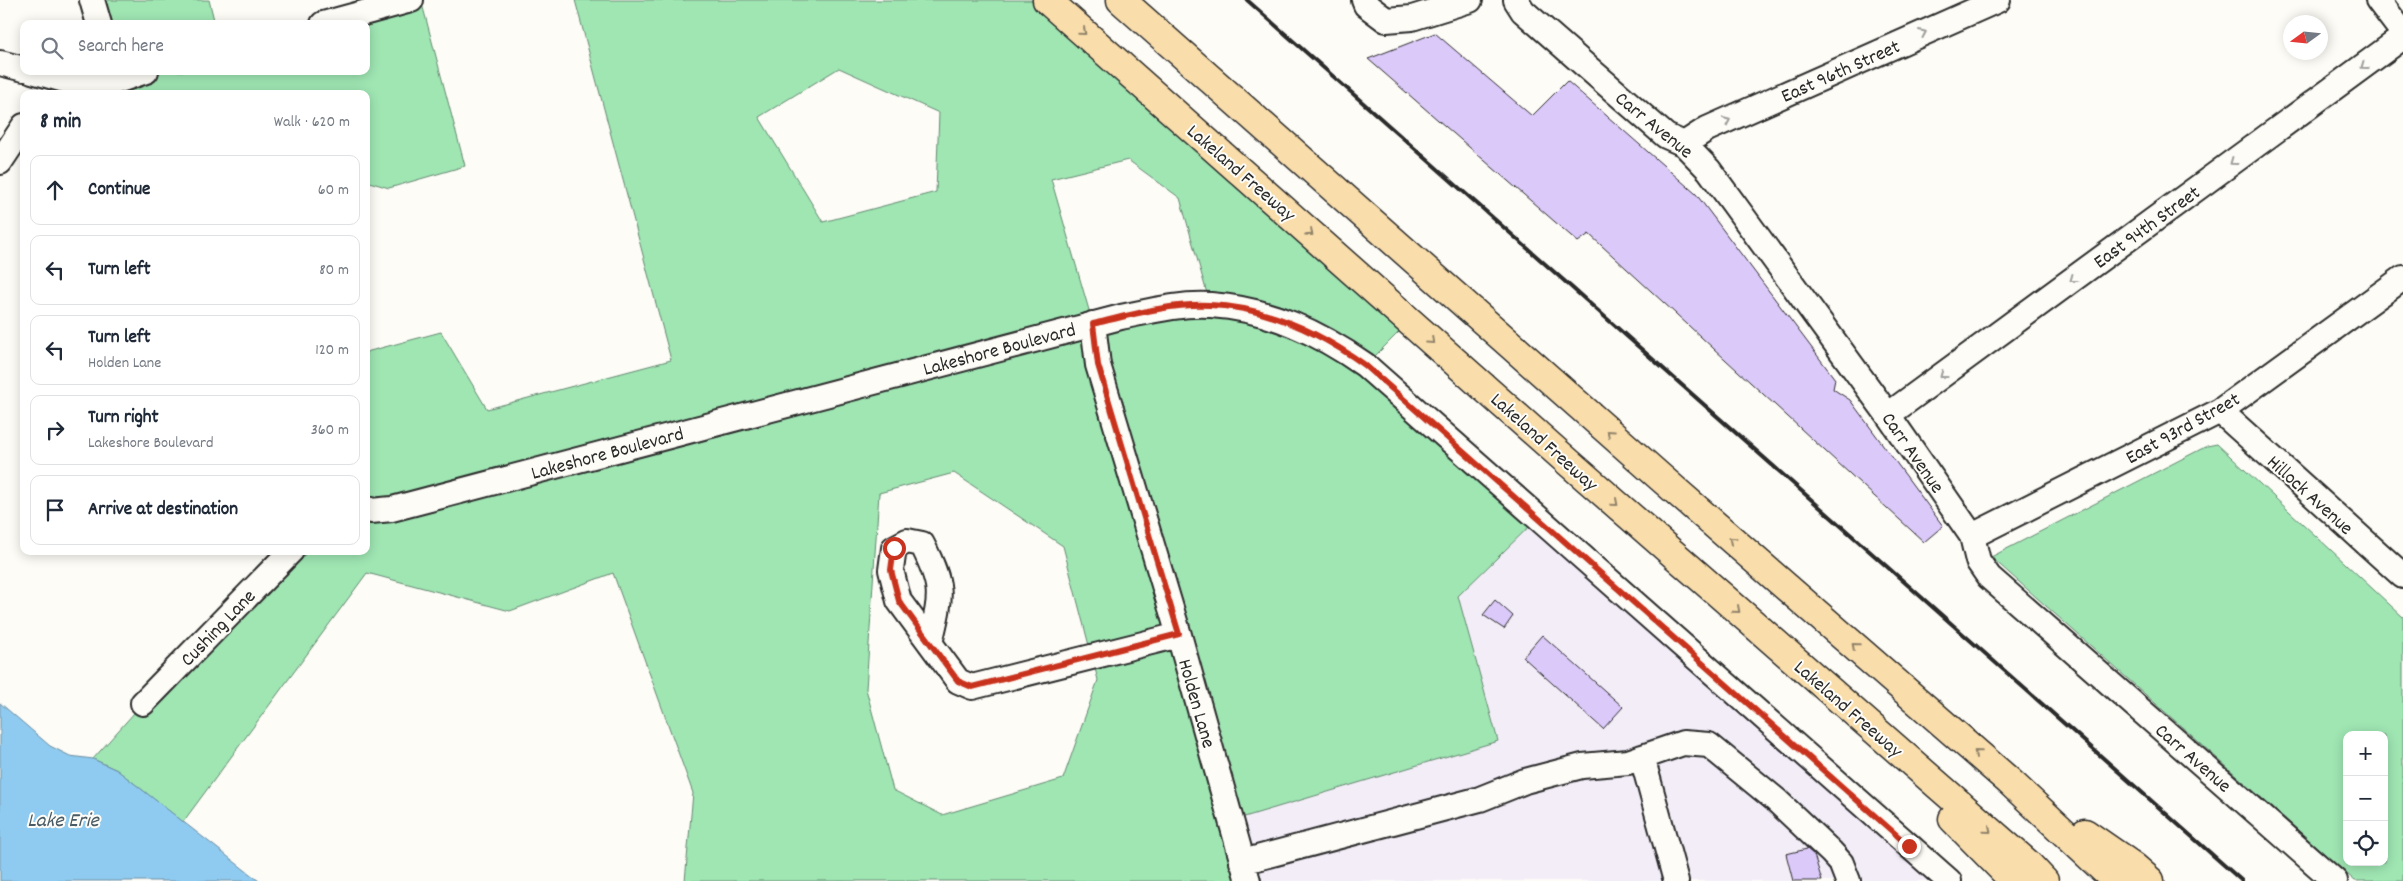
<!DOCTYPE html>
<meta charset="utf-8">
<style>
:root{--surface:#fff;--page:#f6f6f7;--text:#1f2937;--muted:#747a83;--line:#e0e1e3}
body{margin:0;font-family:Dekko,sans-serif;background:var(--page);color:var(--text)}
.controls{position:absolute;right:15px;bottom:15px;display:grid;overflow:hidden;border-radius:10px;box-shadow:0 2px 12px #0003}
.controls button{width:45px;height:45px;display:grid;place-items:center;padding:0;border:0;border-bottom:1px solid var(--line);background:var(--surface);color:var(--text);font:25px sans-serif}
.compass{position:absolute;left:2283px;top:15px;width:45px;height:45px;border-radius:50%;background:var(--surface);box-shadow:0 2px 12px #0003;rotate:255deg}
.stop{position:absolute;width:15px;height:15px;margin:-11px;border:4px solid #c8321e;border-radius:50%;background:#fff}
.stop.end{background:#c8321e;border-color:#fff;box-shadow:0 1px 5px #0008}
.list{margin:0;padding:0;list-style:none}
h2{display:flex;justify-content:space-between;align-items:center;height:65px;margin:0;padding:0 20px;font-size:21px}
h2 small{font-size:16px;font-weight:400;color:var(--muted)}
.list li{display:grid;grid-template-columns:32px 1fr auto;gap:15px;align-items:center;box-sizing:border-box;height:70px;margin:0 10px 10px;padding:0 10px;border:1px solid var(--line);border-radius:10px}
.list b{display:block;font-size:19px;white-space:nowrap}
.list p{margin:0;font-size:16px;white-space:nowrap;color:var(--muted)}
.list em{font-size:16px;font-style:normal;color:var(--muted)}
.icon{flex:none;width:28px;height:28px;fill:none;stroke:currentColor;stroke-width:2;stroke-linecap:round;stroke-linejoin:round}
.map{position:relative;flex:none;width:2403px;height:881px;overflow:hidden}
.search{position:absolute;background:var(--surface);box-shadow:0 2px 12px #0003;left:20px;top:20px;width:350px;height:55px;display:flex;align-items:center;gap:12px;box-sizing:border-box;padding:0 18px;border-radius:10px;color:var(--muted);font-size:19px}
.panel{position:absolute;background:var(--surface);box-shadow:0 2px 12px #0003;left:20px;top:90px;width:350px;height:465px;border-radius:10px}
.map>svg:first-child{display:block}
.built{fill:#f3edf8}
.green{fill:#9fe6b3;stroke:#65886f;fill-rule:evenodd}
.water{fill:#8fcbf0;stroke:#678ba1}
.building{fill:#dbc9fa;stroke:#2b2b2b}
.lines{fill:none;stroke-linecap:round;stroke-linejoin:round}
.minor-casing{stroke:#2b2b2b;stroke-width:28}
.highway-casing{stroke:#2b2b2b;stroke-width:31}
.minor{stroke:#fdfcf7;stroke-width:24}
.highway{stroke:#f9ddab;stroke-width:28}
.rail{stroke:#2b2b2b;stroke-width:4}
.oneway{stroke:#92846b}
.oneway2{stroke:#9e9e9b}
.route{stroke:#c8321e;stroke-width:6}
.labels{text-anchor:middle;stroke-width:4;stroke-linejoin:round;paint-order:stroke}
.street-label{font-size:20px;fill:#2b2b2b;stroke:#fdfcf7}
.water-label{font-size:21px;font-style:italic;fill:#495b66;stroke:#fdfcf7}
</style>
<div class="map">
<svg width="2403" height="881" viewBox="0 0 2403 881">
<rect width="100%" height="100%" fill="#fdfcf7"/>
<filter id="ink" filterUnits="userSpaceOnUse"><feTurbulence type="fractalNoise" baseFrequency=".02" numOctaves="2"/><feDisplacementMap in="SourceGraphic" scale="10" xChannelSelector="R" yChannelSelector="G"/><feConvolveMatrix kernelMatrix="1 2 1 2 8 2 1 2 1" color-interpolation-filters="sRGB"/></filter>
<g filter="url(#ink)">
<path class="built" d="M1539,517l410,364h-701l-17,-60 267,-80 -40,-145z"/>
<path class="green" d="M93,0h116l6,24h-116z
M421,0l44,166 -76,22 -23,-7v-87h-249l-6,-23h255v-47z
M575,0h472l363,321 -44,44 173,152 -81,79 40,145 -267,80 17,60h-563l8,-88 -80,-220 -103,38 -143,-38 -184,249 -66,-52 -24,-11 50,-56 148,-152h75v-199l75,-20 46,77 184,-49zM839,68l100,45 -3,79 -113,30 -64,-105zM1128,160l52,38 30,106 -117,20 -42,-145zM954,473l109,73 35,134 -35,99 -121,36 -49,-25 -27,-101 13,-196z
M2217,444l186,173v264h-48l-364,-324 216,-111zM2347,735h37v127h-37z"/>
<path class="water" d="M0,703l50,43 20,10 23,3 24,11 142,111h-259z"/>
<path class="building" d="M1435,33l97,83 35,-35 129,113 139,185 -2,10 17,11 93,126 -19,16 -335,-308 -11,8 -210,-183z
M1495,600l18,16 -9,13 -21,-14z
M1542,635l81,72 -20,22 -80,-72z
M1807,849l7,6 8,26h-29l-7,-27z"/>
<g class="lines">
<g class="minor-casing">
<path id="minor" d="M92,0l7,24
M1364,0l2,5 20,15 26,-2 58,-18
M1516,0l7,11 143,125 18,8 25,26 179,245 84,121 6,25 11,16 346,304
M2378,0l25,33
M323,24l88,-24
M0,63l24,6
M32,71l50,14 32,-3 32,-11
M1684,144l23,-15 291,-129
M0,162l24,-36
M1093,324l5,41 81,270 69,246
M2220,411l183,165
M1888,415l515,-378
M366,508l5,3 21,-2 729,-192c29,-6 60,-14 90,-12 58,4 107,27 154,60l584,516
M1972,536l248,-125 183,-133
M930,643c11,-47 15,-54 -8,-99l-15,-3 -13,7 -3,22 8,31 59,80 14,6 207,-52
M143,703l148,-152
M1642,757l34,124
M1242,862l238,-63 45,-18 57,-15 46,-4 55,-19 26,2 67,55 55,52 10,11 7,18"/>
</g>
<g class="highway-casing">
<path id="highway" d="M1047,0l520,461 461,403 16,17
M1121,0l539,477 349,304 107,100
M1953,819l61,62
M2085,833l49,34 16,14"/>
</g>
<use href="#minor" class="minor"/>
<use href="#highway" class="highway"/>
<path class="rail" d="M1247,0l995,881"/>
</g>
<defs><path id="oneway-chevron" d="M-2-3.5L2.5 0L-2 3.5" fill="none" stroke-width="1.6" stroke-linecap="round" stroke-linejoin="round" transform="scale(1.25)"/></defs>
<g class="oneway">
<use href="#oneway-chevron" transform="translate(1083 32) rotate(41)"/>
<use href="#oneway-chevron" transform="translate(1310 233) rotate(42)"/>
<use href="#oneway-chevron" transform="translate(1431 341) rotate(42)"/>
<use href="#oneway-chevron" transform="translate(1610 433) rotate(-138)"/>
<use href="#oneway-chevron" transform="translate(1615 503) rotate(41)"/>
<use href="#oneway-chevron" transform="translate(1732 540) rotate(-139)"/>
<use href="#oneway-chevron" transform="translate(1737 610) rotate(41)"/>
<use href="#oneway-chevron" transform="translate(1855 646) rotate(-139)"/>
<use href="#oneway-chevron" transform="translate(1977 753) rotate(-139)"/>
<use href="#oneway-chevron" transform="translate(1988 830) rotate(41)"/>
</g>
<g class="oneway2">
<use href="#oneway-chevron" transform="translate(1923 33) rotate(-24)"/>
<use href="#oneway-chevron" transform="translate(2364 66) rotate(144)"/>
<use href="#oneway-chevron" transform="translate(1727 121) rotate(-24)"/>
<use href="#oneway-chevron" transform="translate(2233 162) rotate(144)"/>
<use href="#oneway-chevron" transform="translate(2073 279) rotate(144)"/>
<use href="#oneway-chevron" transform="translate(1943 375) rotate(144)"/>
</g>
</g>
<g class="lines" filter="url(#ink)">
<path class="route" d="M894,548l-3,22 8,31 59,80 14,6 207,-53 -81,-269 -5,-41c37,-9 78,-21 117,-19 57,2 110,28 155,60l544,481"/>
</g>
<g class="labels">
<g class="street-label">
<text transform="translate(1840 70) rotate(-24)" y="7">East 96th Street</text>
<text transform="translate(1655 124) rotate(39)" y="7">Carr Avenue</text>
<text transform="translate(1242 172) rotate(41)" y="7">Lakeland Freeway</text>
<text transform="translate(2146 226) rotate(-36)" y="7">East 94th Street</text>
<text transform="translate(999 348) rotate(-15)" y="7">Lakeshore Boulevard</text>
<text transform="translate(2182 427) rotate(-29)" y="7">East 93rd Street</text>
<text transform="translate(1545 441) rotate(42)" y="7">Lakeland Freeway</text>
<text transform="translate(607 452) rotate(-15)" y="7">Lakeshore Boulevard</text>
<text transform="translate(1914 452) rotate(55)" y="7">Carr Avenue</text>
<text transform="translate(2311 494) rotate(42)" y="7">Hillock Avenue</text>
<text transform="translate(217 627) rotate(-46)" y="7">Cushing Lane</text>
<text transform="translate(1198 703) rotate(74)" y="7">Holden Lane</text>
<text transform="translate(1849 708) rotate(41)" y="7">Lakeland Freeway</text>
<text transform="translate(2194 757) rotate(41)" y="7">Carr Avenue</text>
</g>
<g class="water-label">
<text x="63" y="826">Lake Erie</text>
</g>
</g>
</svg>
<div class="controls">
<button>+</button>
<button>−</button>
<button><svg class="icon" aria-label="locate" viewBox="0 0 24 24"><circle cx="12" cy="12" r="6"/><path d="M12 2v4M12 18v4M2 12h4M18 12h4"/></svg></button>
</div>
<svg class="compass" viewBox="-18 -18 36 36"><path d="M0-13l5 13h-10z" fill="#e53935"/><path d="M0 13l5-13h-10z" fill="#747a83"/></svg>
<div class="stop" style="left:894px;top:548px"></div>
<div class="stop end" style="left:1909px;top:846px"></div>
<div class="search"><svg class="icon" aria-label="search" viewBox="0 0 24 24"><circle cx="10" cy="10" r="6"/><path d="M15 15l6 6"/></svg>Search here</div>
<section class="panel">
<h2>8 min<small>Walk · 620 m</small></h2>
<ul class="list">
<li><svg class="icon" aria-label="ahead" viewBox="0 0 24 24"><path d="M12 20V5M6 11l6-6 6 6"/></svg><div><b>Continue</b></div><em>60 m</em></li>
<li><svg class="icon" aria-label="left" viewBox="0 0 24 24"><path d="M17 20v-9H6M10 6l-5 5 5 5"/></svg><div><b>Turn left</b></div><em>80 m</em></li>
<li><svg class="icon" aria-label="left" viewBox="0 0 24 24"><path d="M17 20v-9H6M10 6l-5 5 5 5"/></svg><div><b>Turn left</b><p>Holden Lane</p></div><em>120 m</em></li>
<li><svg class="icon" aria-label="right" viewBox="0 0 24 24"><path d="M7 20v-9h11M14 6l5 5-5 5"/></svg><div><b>Turn right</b><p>Lakeshore Boulevard</p></div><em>360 m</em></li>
<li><svg class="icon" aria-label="arrive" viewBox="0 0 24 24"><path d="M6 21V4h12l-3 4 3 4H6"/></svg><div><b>Arrive at destination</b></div></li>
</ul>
</section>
</div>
